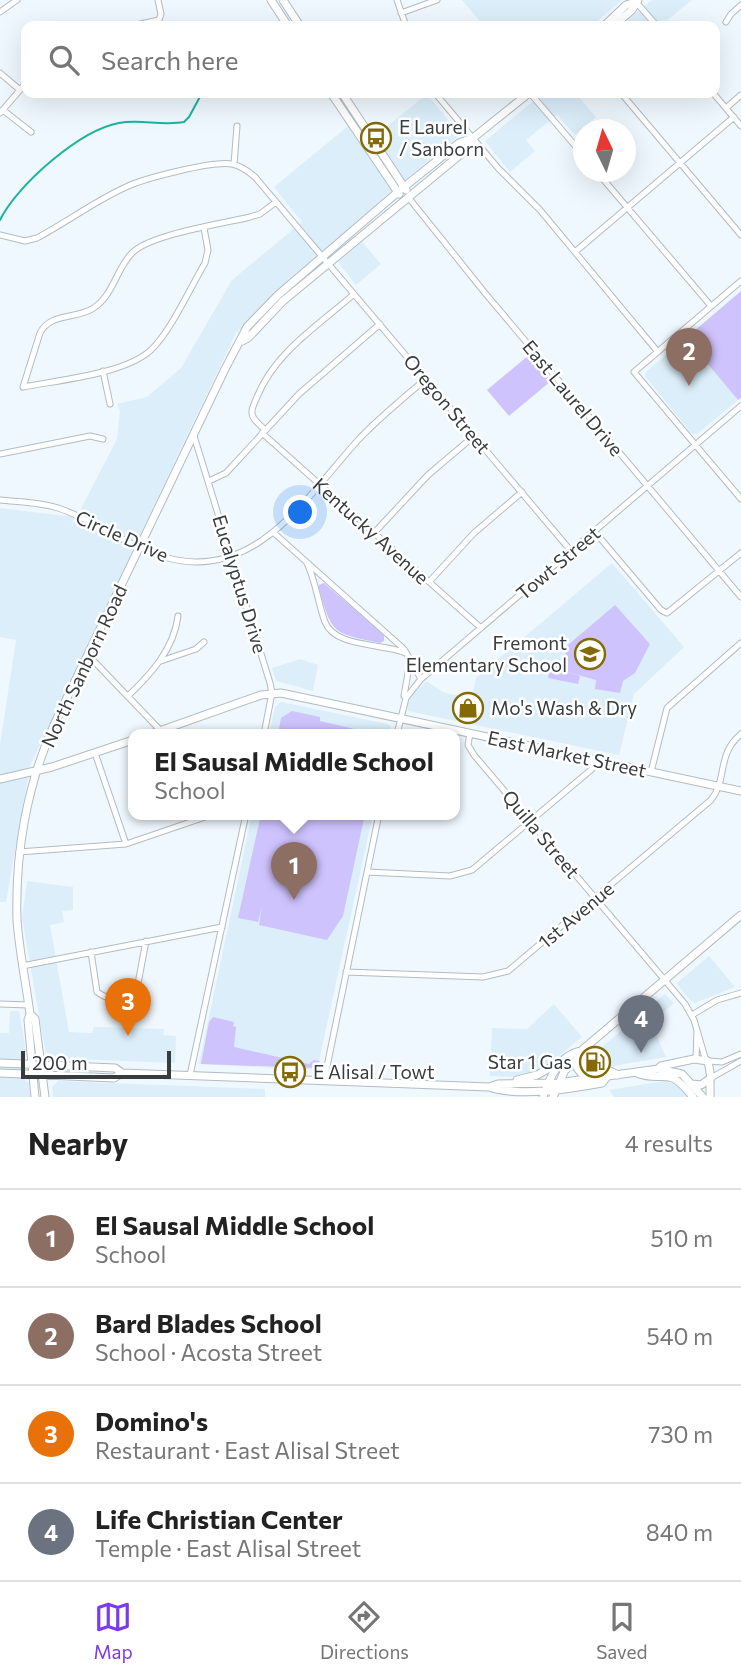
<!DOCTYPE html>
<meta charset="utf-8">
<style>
:root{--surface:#fff;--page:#f6f6f6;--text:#222;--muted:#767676;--line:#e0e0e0;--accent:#7c3aed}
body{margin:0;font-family:Commissioner,sans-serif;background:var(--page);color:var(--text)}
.compass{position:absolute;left:573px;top:119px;width:63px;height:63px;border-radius:50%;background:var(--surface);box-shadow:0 7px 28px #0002;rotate:355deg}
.scale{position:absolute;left:21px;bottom:18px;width:150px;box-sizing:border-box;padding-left:7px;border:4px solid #373c3f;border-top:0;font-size:19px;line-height:24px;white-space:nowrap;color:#373c3f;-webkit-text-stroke:5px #fff;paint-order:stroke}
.you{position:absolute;left:301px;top:513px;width:24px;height:24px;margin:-18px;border:5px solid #fff;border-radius:50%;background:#1a73e8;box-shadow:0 0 0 10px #1a73e833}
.badge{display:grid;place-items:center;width:46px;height:46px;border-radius:50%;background:var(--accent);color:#fff;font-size:23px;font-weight:700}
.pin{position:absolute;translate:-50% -58px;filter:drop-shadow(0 2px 4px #0008)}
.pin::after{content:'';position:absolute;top:37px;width:24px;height:21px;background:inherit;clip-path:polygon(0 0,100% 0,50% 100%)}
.popup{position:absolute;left:128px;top:729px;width:332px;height:91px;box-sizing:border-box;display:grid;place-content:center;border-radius:14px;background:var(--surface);filter:drop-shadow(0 2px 5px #0005);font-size:23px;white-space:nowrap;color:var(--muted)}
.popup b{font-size:26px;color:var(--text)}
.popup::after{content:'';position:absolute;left:50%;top:100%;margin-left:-14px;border:14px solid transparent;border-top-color:var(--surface)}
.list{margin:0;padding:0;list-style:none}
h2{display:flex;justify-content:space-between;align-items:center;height:91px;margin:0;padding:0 28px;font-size:30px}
h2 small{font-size:23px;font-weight:400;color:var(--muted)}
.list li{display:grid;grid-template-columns:46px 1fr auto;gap:21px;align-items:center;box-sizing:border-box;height:98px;padding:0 28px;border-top:2px solid var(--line)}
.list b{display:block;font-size:26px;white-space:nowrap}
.list p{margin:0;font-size:23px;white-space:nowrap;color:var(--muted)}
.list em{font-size:23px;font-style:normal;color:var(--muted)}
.icon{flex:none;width:38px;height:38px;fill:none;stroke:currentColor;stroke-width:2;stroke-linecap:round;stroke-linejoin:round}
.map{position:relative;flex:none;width:741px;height:1097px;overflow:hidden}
.search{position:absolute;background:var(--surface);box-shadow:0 7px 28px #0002;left:21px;right:21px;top:21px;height:77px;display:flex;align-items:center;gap:18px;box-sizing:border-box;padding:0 24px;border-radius:14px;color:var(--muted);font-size:26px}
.sheet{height:483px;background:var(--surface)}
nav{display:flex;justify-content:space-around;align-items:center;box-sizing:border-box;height:98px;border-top:2px solid var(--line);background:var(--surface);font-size:19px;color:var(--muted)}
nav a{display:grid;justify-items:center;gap:4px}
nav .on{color:var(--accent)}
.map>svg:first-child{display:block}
.built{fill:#dbeefa}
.green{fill:#cfc3fe}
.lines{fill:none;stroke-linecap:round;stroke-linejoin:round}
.stream{stroke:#1db49d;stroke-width:2}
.minor-casing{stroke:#b1bcc3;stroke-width:7}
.major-casing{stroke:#b1bcc3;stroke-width:9}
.minor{stroke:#fff;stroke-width:5}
.major{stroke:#fff;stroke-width:7}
.labels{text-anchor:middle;stroke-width:5;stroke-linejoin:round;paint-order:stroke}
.poi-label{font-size:19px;fill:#373c3f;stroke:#fff;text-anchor:start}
.street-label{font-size:19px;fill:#373c3f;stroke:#fff}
</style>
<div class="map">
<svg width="741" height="1097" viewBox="0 0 741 1097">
<rect width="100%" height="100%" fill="#eff8fe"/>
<path class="built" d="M462,0h160l-30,26h-108z
M652,0h40l-32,26h-39z
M543,93h38l-3,3 18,21 -21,18 -18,-20 -31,25 9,11 -25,21 -25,-31z
M427,94l32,39v3l-75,61 -28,32 -120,104 -206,433 -24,136h-6v-157l16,-105 -16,-3v-129l74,9 -3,11 46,-89 3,-28 -3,-7 30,-7 34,-29 51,-88 70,-58 -28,-35 74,-61 31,7z
M362,242l19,22 -25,21 -18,-23z
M686,338l52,62 -41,34 -6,-1 -46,-57 2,-5z
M612,563l72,84 -50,47 -15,61 -211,-44 -1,-6 6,-10 13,-14 19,12 27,5 4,-20z
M300,659l18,6 -5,26 -37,-10 -4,-13z
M281,702l107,22 3,3 -1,7h-121l6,-27z
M252,814h121l-56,256 -118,-6z
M27,881l46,6v23l-11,1 2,11 -14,3 19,107 23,1 2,-6 70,2 -1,6 13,1 -1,27 -126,-5 -3,-3 -24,-137z
M709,956l26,31 -40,16 -5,-3 -13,-16 1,-2z
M665,994l9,9 -23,20 15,34 -77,13 -4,-9z
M554,1004l28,33 -33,27 -19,9 -14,4 -26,-1 2,-48 35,1z
M10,1011h9l6,34v35l4,3 1,14h-30v-64h9z
M58,1081l207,8v8h-212l-1,-10z
M664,1081l12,4 12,12h-74l-5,-7z"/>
<path class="green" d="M741,291v107l-3,2 -52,-62z
M529,355l22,26 -42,35 -22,-26z
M324,583l60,52v6l-4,2c-47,-10 -48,-8 -61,-55v-3z
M615,605l35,39 -15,29 -12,8 -3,12 -25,-4 1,-9 -32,-9 16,5 -2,8 -30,-6 3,-14 11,3 6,-22z
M292,711l28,6v4l56,13h-98l3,-16z
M261,814h104l-22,102 -16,24 -68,-15 3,-19 -4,16 -20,-4z
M213,1017l21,5 -1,4 3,1 -2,20 75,17 5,-4 6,1 -4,7 -115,-4 8,-42z"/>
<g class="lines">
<path class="stream" d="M0,220c17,-35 80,-90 119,-97 21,-4 43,3 65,-1l5,-5 13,-24"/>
<g class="minor-casing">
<path id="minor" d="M397,0l9,26
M636,2l21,24
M0,12l17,-12
M401,13l36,-13
M726,22l5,-8 10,-9
M131,26l28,-6 2,-6 -3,-14
M0,73l20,17
M435,93l63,75 42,42 118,142
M530,93l54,63
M621,93l120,142
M713,93l28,33
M726,108l15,-13
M3,110l28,22
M0,113l26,-30
M234,164l3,-38
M597,172l114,134
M408,197l77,96 256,304
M204,228l4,22 -3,13c-15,25 -34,68 -54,87 -26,24 -92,30 -128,37l17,-54c10,-20 35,-14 52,-24 21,-12 24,-40 40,-56 19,-19 90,-29 118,-36l10,-3 16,-12
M0,235l25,6 12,-3c30,-16 58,-37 89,-51 19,-9 86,-26 106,-23 9,2 16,7 23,13l316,374
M575,252l159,-135
M741,281l-107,91 107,127
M103,371l7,33
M265,430c-4,-5 -13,-10 -13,-17 -1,-4 3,-11 5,-16 18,-45 62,-72 97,-103
M262,433l219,195
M194,436l76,247 2,10 -8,41
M0,454l90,-18 13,3
M209,481l17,-8 73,-79 81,-70
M0,500c19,2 39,2 58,8 37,12 69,38 106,49 91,27 143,-61 195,-118 21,-22 44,-41 67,-60
M595,532l66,78 6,3 74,-60
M274,533l130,116 17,30
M374,533l54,-58 46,-39
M307,563c9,19 11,40 18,59 10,26 59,21 81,31
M429,582l45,-49 48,-41
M88,655l73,76
M161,661l35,-12 8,-7
M128,696c23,-22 46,-47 50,-80
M404,696l6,-35
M470,733l-2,12 6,10 211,249 9,16 12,41
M397,734l9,-36 15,-19 320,-273
M95,753l31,91
M651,772l16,-64 74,-65
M19,852l107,-8 88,-30
M367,872l83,4 22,-6 120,-101 2,-9
M91,952l6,40c13,9 26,11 39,2l10,-53
M22,966l200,-39
M346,972l137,5 25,-6 203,-171c17,-21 5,-45 30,-66
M0,1004l29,1
M692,1015l25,-15 24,-7
M696,1059l1,-28
M708,1061l14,1 19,-8
M190,1075l56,-261
M711,1078l30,-17
M324,1081l55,-267"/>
</g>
<g class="major-casing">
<path id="major" d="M271,0l17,26
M283,0l17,26
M604,26l22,-21 10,-3
M613,26l19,-16 6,-10
M331,93l68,101
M342,93l64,97
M242,341l6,-3 35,-37 184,-152 6,-11
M151,734l110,-39 20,-2 460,98
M0,779l52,-12 81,-27
M30,1014l5,5 10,78
M577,1060v8l5,6 28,-3 8,4
M0,1063l115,5 7,5 367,14 9,-3 60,-1 100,-14 24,5 21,23
M658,1069l3,-3 33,-7 14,2 3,17 -10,7 -9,-1
M0,1073l114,5 8,-5
M637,1073c29,11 29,-10 56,24
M517,1080l20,-5 20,-11
M710,1080v17
M489,1087c30,10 80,2 113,-4l4,-5
M35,1097l-7,-77 2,-6c-4,-32 -11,-63 -13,-95 -2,-66 10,-134 37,-194l171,-356 22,-42 31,-32 121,-104 60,-48 14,-5 56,-45
M543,1097c6,-18 16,-42 38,-46l160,-136
M553,1097l12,-27 15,-13 1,-6"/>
</g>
<use href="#minor" class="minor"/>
<use href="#major" class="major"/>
</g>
<defs>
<g id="bus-ring" transform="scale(1.575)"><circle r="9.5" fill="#fff" stroke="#836a04" stroke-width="1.5"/><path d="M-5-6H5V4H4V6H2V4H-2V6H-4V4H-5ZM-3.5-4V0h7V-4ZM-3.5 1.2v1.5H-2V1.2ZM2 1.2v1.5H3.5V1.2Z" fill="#836a04"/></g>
<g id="school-ring" transform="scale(1.575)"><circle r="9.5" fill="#fff" stroke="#836a04" stroke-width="1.5"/><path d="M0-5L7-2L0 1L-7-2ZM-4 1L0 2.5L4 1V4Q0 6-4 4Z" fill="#836a04"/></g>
<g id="shop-ring" transform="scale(1.575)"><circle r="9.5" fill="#fff" stroke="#836a04" stroke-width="1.5"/><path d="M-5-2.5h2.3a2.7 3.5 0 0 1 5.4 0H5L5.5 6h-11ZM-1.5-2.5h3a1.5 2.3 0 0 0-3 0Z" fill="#836a04"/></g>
<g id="fuel-ring" transform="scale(1.575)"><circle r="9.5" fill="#fff" stroke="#836a04" stroke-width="1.5"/><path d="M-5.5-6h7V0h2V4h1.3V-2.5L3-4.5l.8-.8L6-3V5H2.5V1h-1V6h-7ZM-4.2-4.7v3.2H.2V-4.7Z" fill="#836a04"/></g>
</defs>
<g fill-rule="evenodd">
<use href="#bus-ring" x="376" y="138"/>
<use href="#school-ring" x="590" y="654"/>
<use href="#shop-ring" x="468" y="708"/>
<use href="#fuel-ring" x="595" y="1062"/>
<use href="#bus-ring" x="290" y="1072"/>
</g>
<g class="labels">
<g class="poi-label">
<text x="399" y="134">E Laurel<tspan x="399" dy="22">/ Sanborn</tspan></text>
<text x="567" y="650" text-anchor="end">Fremont<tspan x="567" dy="22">Elementary School</tspan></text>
<text x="491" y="715">Mo's Wash &amp; Dry</text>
<text x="572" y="1069" text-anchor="end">Star 1 Gas</text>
<text x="313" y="1079">E Alisal / Towt</text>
</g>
<g class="street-label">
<text transform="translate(573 398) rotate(50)" y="7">East Laurel Drive</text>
<text transform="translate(447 404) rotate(50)" y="7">Oregon Street</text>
<text transform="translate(371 531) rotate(42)" y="7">Kentucky Avenue</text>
<text transform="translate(122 536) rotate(24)" y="7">Circle Drive</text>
<text transform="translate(558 563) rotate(-40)" y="7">Towt Street</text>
<text transform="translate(240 584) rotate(73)" y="7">Eucalyptus Drive</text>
<text transform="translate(84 666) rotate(-65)" y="7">North Sanborn Road</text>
<text transform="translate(567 754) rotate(12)" y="7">East Market Street</text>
<text transform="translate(541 834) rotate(50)" y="7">Quilla Street</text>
<text transform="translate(576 915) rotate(-40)" y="7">1st Avenue</text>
</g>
</g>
</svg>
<svg class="compass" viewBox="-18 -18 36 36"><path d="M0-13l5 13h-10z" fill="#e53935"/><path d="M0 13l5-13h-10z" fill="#767676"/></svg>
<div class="scale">200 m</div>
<div class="you"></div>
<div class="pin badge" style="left:294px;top:900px;background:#8d6e63">1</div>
<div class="popup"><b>El Sausal Middle School</b>School</div>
<div class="pin badge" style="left:689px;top:386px;background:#8d6e63">2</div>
<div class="pin badge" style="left:128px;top:1036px;background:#e8710a">3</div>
<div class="pin badge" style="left:641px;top:1053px;background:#6b7280">4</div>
<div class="search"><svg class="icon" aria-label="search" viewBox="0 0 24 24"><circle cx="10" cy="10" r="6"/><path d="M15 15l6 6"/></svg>Search here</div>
</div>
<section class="sheet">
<h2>Nearby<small>4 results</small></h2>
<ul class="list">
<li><span class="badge" style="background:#8d6e63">1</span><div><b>El Sausal Middle School</b><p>School</p></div><em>510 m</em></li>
<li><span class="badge" style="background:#8d6e63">2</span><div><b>Bard Blades School</b><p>School · Acosta Street</p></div><em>540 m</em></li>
<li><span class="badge" style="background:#e8710a">3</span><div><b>Domino's</b><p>Restaurant · East Alisal Street</p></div><em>730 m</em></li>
<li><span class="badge" style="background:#6b7280">4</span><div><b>Life Christian Center</b><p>Temple · East Alisal Street</p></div><em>840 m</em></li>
</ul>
</section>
<nav>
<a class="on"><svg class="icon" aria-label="map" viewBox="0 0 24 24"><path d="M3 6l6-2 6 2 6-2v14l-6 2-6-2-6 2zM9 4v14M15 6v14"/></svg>Map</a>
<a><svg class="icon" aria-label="directions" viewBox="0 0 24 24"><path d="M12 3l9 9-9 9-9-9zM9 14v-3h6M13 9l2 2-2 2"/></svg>Directions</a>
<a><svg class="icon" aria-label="saved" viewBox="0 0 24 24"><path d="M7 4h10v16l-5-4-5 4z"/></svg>Saved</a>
</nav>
